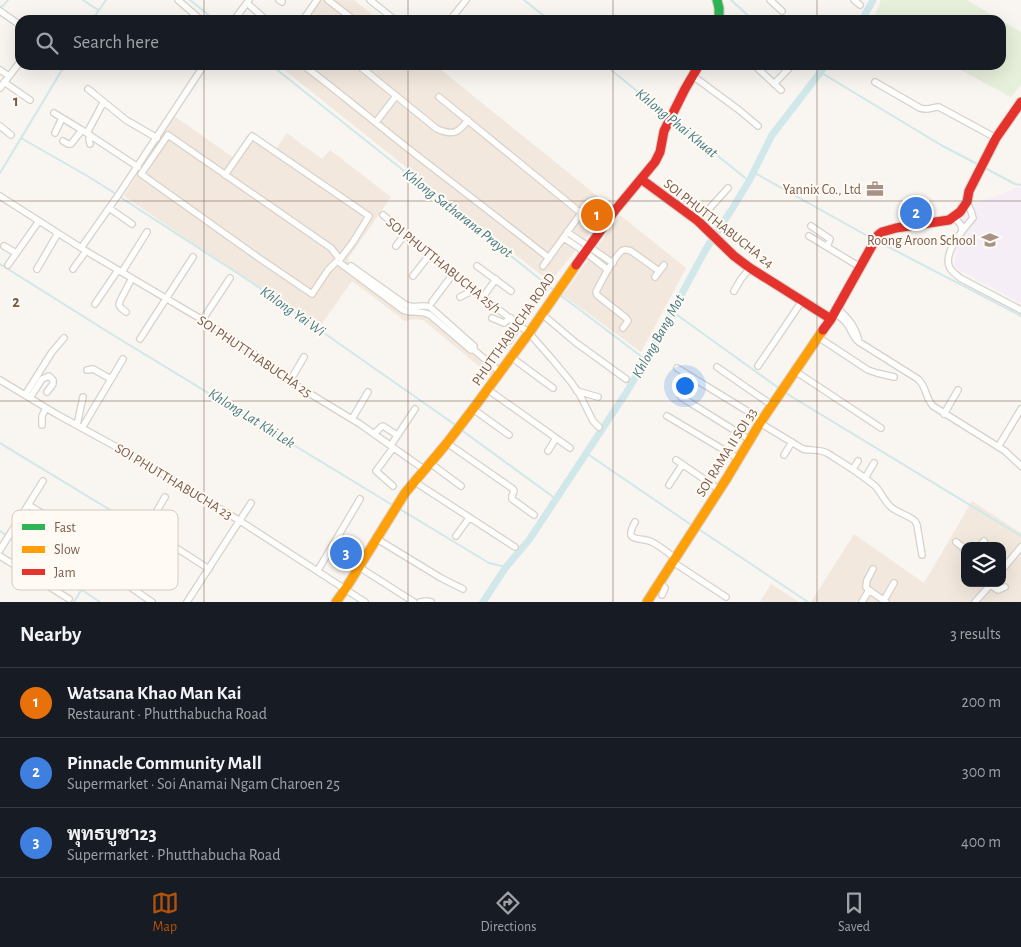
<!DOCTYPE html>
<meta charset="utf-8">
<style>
:root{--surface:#171b24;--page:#242831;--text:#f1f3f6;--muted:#9ea1a6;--line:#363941;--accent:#b45309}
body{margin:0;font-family:"Alegreya Sans",Sarabun,sans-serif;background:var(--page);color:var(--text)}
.controls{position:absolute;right:15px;bottom:15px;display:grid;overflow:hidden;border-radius:10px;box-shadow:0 5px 20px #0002}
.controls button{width:45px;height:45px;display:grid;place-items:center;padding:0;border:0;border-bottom:1px solid var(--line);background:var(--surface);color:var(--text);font:25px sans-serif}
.you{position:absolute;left:684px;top:385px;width:18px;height:18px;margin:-12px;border:4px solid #fff;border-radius:50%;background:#1a73e8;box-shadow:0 0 0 8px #1a73e833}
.badge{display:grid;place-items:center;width:32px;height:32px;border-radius:50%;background:var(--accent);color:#fff;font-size:16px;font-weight:700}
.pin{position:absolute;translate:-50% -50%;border:2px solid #fff;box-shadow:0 1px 5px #0006}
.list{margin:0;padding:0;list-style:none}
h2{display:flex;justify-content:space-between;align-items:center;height:65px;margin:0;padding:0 20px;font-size:21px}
h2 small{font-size:16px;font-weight:400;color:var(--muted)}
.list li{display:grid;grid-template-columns:32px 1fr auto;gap:15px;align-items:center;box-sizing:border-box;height:70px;padding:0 20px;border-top:1px solid var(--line)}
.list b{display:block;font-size:19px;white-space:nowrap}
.list p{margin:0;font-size:16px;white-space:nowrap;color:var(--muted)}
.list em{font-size:16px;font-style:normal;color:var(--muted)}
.icon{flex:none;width:28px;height:28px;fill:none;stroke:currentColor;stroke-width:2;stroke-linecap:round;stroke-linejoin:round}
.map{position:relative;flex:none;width:1021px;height:602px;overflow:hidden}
.search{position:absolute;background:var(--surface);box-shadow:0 5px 20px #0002;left:15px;right:15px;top:15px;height:55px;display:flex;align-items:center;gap:12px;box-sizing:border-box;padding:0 18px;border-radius:15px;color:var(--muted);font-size:19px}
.sheet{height:275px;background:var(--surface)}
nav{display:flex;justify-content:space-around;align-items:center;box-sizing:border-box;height:70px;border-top:1px solid var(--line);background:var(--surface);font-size:14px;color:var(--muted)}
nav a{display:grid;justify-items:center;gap:2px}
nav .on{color:var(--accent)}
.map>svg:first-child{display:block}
.residential{fill:#f2e8de;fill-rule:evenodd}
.education{fill:#f6eef6}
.green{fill:#e7f0db}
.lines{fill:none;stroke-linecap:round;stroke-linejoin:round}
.stream{stroke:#d0e8ea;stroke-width:2}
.canal{stroke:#d0e8ea;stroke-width:7}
.street-casing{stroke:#d7d1cb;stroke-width:8}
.fast-casing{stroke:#d9d2cb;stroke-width:11}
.slow-casing{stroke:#d9d2cb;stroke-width:11}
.jam-casing{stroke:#d9d2cb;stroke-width:11}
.street{stroke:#fefefd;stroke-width:5.5}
.fast{stroke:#30b455;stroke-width:9}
.slow{stroke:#ff9f0a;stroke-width:9}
.jam{stroke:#e5322d;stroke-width:9}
.grid{fill:none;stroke:#7a5c4d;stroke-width:1;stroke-opacity:0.55}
.labels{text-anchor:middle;stroke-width:4;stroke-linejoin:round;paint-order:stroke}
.poi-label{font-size:14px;fill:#7a5c4d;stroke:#fffaf3;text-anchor:end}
.street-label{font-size:14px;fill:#7a5c4d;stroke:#fffaf3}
.water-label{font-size:15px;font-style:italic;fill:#437c86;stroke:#fffaf3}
.key{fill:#fffaf3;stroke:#d7cbc1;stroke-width:1}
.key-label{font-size:14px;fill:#7a5c4d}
.grid-label{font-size:16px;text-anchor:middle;font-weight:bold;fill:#7a5c4d;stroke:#fffaf3;stroke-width:4;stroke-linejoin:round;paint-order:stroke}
</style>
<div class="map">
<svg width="1021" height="602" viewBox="0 0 1021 602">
<rect width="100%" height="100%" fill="#f9f5f0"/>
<path class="residential" d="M315,0h39l25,20h-78z
M278,65h157l176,142 -61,75z
M174,116l60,42 18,-27 24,18 11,-16 35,26 8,-9 61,47 -43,62 3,7 55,39 18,-2 7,5 47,41 23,16 -9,12 -69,-57 -8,-1 -11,2 -4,-4 -48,-36 -34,48 -194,-133z
M620,215l66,53 -45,84 -78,-57z
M972,501l49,32v69h-210l43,-68 70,49zM965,546h37v37h-37z
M771,584l28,18h-39z"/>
<path class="education" d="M1018,187l3,1v116l-67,-37 8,-54 4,-6z"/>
<path class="green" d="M881,0h86l34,20h-128z
M1001,20l20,12v53l-10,12 -60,-32h50z"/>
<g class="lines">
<path class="stream" d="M83,0l15,10
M190,0l25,20
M524,0l25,20
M731,0l22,20
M0,7l4,-2 4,-5
M92,20l14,-20
M271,65l284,226
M605,65l64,52
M810,65l10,7 121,73 38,20
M673,120l76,61
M21,138l68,39 27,17
M985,168l30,16 6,1
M753,172l120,67
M0,173l65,-108
M120,197l131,85 206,144
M877,241l144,75
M0,264l113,71 281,171
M559,294l87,66
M673,312l107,77
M784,392l237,144
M460,429l96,70
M0,443l125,76 -51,83
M586,453l107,73
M398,508l91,55 17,4
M697,528l111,74
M0,531l6,4
M10,538l37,24 38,30 15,10"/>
<path class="canal" d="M862,20l11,-20
M483,602l23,-35 23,-27 97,-147 27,-46 53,-98 26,-40 17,-28 23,-46 54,-70"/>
<g class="street-casing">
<path id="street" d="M178,0l23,20
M279,0l3,2
M328,0l26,20
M370,0l25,20
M770,0l12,11
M854,0l6,5
M247,3l19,17
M0,11l20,14
M234,20l15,-20
M303,20l14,-20
M450,20l16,-20
M303,65c40,30 77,62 116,92 44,34 87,67 130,101
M358,65l79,64c17,7 21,4 31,-9
M754,65l27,25
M0,70l9,6
M693,76l46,34 19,16
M4,82l26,18
M875,82l45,26c8,3 12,-1 19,-1l57,31
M774,84l18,-19
M0,88l20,-26
M88,89l38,31 31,18
M439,97l142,116
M54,113l28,17 56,37
M376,122l20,-26
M0,126l11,9
M55,133l7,-15
M87,133l16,-30
M90,135l-1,4 1,5
M63,141l5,3h3l11,-14
M225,175l27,-39 117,80 -16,26 -12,16
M0,196l86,55 125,74 38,25 45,34 66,40 65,46
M967,202l4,9 2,7c-9,10 -29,34 -24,48 2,6 7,8 11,12l61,32
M109,208l23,16
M383,215l70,59 76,59 23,26 19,23 9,13 13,26 6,6
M954,217l7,8 1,5
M695,219l14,-10 19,-21
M811,226l19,13 -3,8
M567,232l46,31
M809,236l51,31
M564,238l21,14 23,18
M4,246l12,7
M396,246l9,-12
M81,248l40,-57 83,-126
M336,262l-8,8 -16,24 -53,-36 -118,-84 27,-39 163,113 7,9
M340,263l63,47c9,4 18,0 27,5l41,35h3l26,22
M8,265l31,-44
M351,266l55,39c8,4 16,-1 24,2l44,39v4
M477,266l34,25
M543,266l46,-64c6,-5 11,2 16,6
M37,269l21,-36
M73,269l13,-18
M122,272l25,-40
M413,276l17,-22
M655,277l9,-12
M734,291l7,-12 9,-11
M460,297l8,-4 4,-4
M483,297l13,-18
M432,302l21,-28
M95,304l23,-34
M837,308c11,10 19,19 22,34
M126,312l-5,-4 -2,-3 1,-4 12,-23
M834,313c5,3 10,6 13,11 5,6 5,13 12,18l59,37c10,10 6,17 15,27l72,45 16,15
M542,314l33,28 51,37
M492,318l12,5 7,-5
M203,319l27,-41
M623,328l5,-7 -2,-3 -29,-23 -1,-3c5,-10 18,-36 27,-42 3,-1 5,0 8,1l28,20
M818,337l50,33 9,3 17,4
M140,339l53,-82
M509,341l10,-16
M511,357l42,31
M758,366l44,-65
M717,367l33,23 22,15
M677,368l85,52
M87,370l6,-1 18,10
M795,371l86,57
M0,380l58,35 75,41 107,65 125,81
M290,381l14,-24
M487,389l83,59
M577,391l21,6
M25,395l27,-43 12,-14
M681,397l69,43
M30,398l12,-19 7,-3 4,4v4l-6,8
M473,409l36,26
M944,414l14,-24
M667,416l72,43
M352,419l16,-27
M760,423l43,26c8,2 16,0 24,4 16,10 33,20 48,33 6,6 9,15 16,21 7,6 17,8 24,14l2,4 5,30
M42,425v-9l4,-8
M77,425l6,-28
M82,428l41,-69
M374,434l7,-7 2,-1 14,9
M393,442l22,-33
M447,443l66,46 1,2 -2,5v3l22,16
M998,447l23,-38
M548,451l8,-13
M784,455l8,-13
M676,460l44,30
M430,463l31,23
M853,469l5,-8
M865,478l9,-15
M415,482l100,65
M669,485l13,-20
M393,486l-17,-15 17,-23
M28,505l48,28 1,4 -14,24 1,5 18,11
M635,522c-12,22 4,14 17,20 8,4 16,11 23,16
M456,536l13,-18
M377,539l64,39 22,11
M956,542l9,7
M980,546l4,-5
M178,549l31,20
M0,550l43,-69
M0,556l69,43
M673,562l53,35
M359,567l55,35
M873,569l-6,11 -1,7 3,3 17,12
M318,570l42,-71
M1002,570l19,-23
M659,582l6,6 -3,7
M990,585l8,5 7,-3
M884,600l10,-17
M152,602l-29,-20c-3,-5 -1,-9 1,-15l41,-70
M187,602l64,-99
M420,602l7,-1 4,1
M862,602l7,-12
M975,602l17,-19"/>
</g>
<g class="fast-casing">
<path id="fast" d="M717,0l2,8v12"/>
</g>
<g class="slow-casing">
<path id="slow" d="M336,602l10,-14 59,-95 42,-50 26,-34 56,-76 47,-68
M647,602l80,-124 33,-55 63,-93"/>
</g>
<g class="jam-casing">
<path id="jam" d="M641,179l57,42 36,35 16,12 81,51
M576,265l40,-56 39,-47 5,-10 4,-21 21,-42 14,-24
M823,330l8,-11 47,-84 4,-3 14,-4 53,-8 11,-8 7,-10 2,-11 27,-53 25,-36"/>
</g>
<use href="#street" class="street"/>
<use href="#fast" class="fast"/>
<use href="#slow" class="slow"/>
<use href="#jam" class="jam"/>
</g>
<path class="grid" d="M204,0v20M408,0v20M613,0v20M817,0v20M204,65v537M408,65v537M613,65v537M817,65v537M0,201h1021M0,401h1021"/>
<defs>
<g id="office-bare" transform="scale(1.35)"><path d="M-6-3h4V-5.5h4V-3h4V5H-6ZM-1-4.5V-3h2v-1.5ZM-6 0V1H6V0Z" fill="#a69286" stroke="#fffaf3" stroke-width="2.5" paint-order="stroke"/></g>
<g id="school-bare" transform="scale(1.35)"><path d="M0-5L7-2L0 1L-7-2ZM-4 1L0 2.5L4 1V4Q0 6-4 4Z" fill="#a69286" stroke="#fffaf3" stroke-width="2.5" paint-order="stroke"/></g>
</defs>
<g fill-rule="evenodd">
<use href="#office-bare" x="875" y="189"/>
<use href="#school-bare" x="990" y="240"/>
</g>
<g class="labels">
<g class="poi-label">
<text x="861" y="194">Yannix Co., Ltd</text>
<text x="976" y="245">Roong Aroon School</text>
</g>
<g class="street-label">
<text transform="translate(719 223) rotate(38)" y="5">SOI PHUTTHABUCHA 24</text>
<text transform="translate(444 265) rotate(39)" y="5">SOI PHUTTHABUCHA 25/1</text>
<text transform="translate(513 329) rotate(-55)" y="5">PHUTTHABUCHA ROAD</text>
<text transform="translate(255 356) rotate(34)" y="5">SOI PHUTTHABUCHA 25</text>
<text transform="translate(726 452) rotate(-58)" y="5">SOI RAMA II SOI 33</text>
<text transform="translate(174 481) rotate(31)" y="5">SOI PHUTTHABUCHA 23</text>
</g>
<g class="water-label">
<text transform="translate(677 123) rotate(39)" y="5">Khlong Phai Khuat</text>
<text transform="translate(458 213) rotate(38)" y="5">Khlong Satharana Prayot</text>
<text transform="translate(293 311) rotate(35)" y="5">Khlong Yai Wi</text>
<text transform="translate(658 336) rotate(-61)" y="5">Khlong Bang Mot</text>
<text transform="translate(252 418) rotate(32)" y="5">Khlong Lat Khi Lek</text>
</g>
</g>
<rect x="12" y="510" width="166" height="80" rx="8" class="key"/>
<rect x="22" y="524" width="23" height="6" fill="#30b455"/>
<rect x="22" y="546" width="23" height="7" fill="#ff9f0a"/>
<rect x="22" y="569" width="23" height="6" fill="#e5322d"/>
<g class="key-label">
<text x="54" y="532">Fast</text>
<text x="54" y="554">Slow</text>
<text x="54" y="577">Jam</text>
</g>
<g class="grid-label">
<text x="16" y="106">1</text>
<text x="16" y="307">2</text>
</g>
</svg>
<div class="controls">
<button><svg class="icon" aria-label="layers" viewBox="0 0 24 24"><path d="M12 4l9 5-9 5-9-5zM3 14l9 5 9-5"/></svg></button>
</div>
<div class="you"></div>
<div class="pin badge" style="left:597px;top:215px;background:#e8710a">1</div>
<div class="pin badge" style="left:916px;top:213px;background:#3f7fe0">2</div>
<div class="pin badge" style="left:346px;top:553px;background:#3f7fe0">3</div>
<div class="search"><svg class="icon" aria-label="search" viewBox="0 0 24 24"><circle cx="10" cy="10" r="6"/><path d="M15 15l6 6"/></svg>Search here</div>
</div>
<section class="sheet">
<h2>Nearby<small>3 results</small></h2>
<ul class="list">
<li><span class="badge" style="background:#e8710a">1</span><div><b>Watsana Khao Man Kai</b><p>Restaurant · Phutthabucha Road</p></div><em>200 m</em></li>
<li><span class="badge" style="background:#3f7fe0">2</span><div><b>Pinnacle Community Mall</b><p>Supermarket · Soi Anamai Ngam Charoen 25</p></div><em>300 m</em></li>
<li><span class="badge" style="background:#3f7fe0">3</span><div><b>พุทธบูชา23</b><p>Supermarket · Phutthabucha Road</p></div><em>400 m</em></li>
</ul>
</section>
<nav>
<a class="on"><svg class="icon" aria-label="map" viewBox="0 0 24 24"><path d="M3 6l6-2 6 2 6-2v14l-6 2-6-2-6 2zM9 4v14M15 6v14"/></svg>Map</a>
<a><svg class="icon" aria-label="directions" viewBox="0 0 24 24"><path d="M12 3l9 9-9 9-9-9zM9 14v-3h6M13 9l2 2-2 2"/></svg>Directions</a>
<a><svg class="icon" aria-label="saved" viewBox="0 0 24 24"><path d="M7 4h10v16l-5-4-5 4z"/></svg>Saved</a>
</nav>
